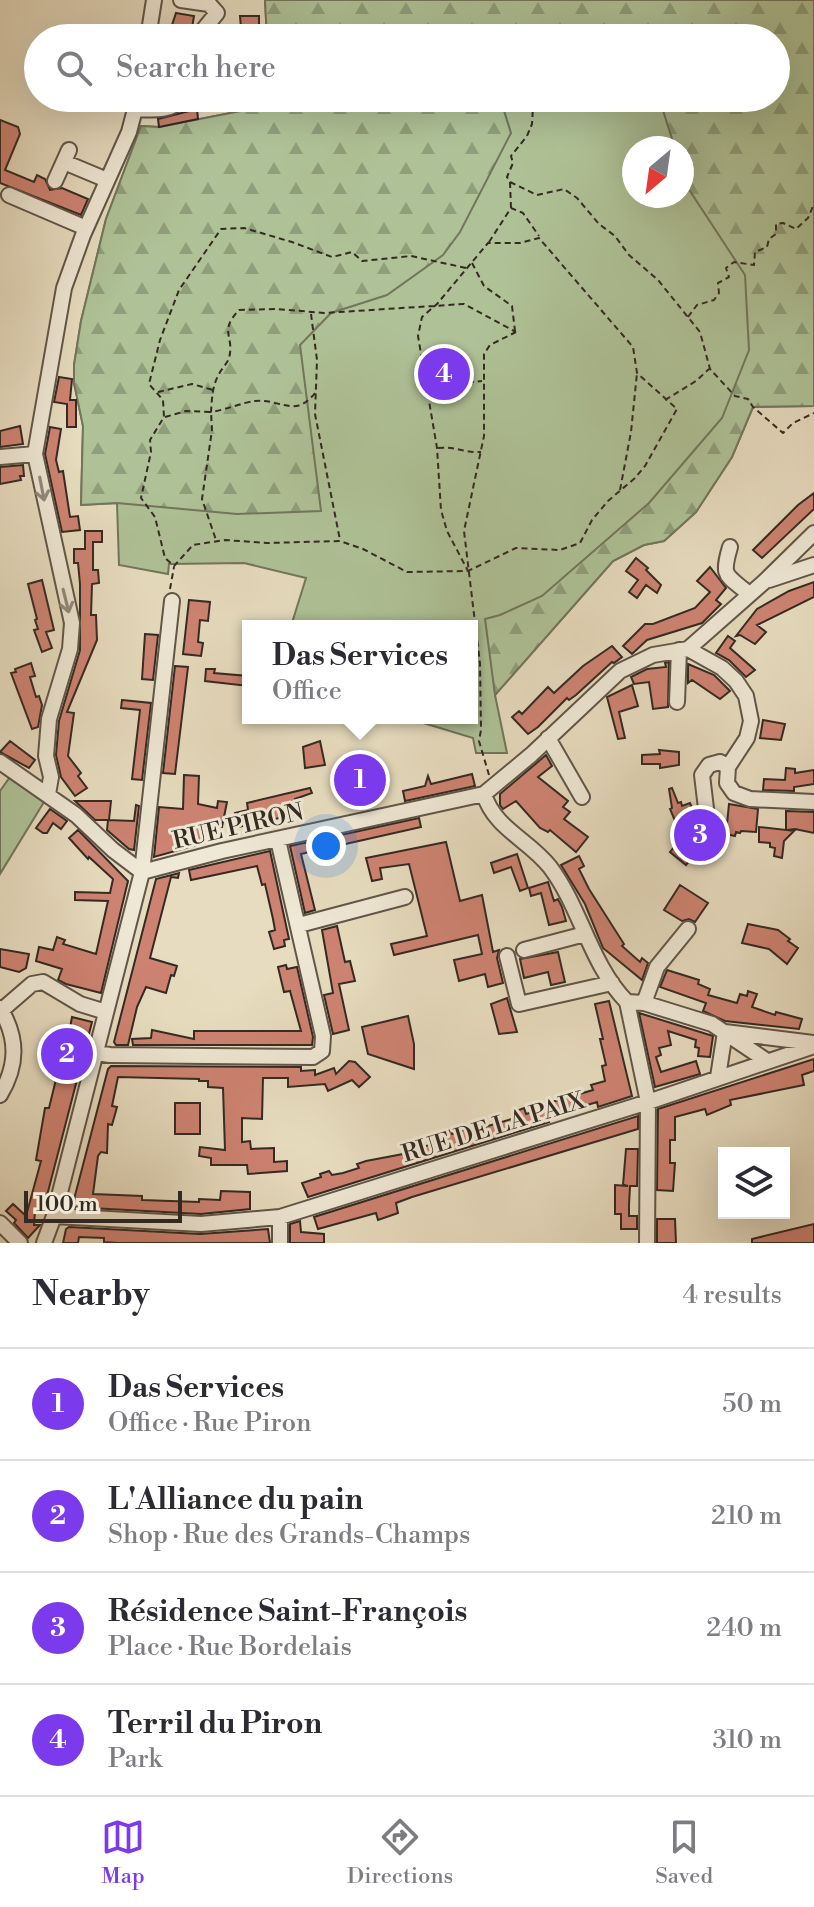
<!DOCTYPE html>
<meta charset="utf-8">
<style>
:root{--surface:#fff;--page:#f2f2f3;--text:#2b2b33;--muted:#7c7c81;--line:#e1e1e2;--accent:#7c3aed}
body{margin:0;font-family:"Libre Bodoni",serif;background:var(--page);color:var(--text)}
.controls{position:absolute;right:24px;bottom:24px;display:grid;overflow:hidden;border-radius:0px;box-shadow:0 8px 32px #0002}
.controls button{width:72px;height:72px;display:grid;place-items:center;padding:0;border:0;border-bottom:2px solid var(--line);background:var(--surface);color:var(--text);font:40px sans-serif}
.compass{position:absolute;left:622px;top:136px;width:72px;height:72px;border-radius:50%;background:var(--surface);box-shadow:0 8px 32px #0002;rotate:209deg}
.scale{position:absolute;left:24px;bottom:20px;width:158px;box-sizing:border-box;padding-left:8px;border:4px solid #342a22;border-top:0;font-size:22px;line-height:28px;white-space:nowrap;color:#342a22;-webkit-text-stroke:6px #efe8d5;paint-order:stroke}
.you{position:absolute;left:326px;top:846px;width:28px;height:28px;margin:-20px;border:6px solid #fff;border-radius:50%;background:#1a73e8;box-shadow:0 0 0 12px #1a73e833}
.badge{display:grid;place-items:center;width:52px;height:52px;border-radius:50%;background:var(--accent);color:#fff;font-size:26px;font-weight:700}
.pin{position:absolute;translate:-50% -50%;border:4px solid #fff;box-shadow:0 2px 8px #0006}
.popup{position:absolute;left:242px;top:620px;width:236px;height:104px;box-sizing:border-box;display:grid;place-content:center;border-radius:0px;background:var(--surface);filter:drop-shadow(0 2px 6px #0005);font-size:26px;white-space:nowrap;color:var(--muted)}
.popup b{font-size:30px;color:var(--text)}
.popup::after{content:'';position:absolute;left:50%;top:100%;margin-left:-16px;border:16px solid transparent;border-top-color:var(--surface)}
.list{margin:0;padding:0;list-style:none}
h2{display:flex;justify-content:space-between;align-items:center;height:104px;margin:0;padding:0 32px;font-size:34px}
h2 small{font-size:26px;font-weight:400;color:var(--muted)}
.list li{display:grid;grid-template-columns:52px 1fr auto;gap:24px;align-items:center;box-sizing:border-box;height:112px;padding:0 32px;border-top:2px solid var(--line)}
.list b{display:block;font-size:30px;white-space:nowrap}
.list p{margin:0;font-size:26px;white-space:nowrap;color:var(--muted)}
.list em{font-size:26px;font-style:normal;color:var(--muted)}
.icon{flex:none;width:44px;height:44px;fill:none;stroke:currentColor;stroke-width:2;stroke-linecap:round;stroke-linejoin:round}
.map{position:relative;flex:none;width:814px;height:1243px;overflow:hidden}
.search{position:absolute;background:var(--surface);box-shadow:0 8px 32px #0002;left:24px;right:24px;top:24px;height:88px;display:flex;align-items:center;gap:20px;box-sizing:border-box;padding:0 28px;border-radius:44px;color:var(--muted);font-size:30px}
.sheet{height:552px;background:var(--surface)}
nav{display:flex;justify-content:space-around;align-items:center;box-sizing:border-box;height:112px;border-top:2px solid var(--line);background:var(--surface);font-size:22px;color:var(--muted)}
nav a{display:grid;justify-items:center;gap:4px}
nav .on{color:var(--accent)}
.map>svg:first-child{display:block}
.green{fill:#afc297;stroke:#72765c;stroke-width:2;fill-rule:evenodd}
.forest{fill:url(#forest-firs);stroke:#72765c;stroke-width:2}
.building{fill:#ce8372;stroke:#342a22;stroke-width:2}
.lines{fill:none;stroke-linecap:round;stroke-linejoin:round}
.minor-casing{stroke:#615649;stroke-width:18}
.path{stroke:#342a22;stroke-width:2;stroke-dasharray:6 4;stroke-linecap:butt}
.minor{stroke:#efe8d5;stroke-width:14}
.oneway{stroke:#92897c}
.labels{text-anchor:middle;stroke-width:6;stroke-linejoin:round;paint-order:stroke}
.street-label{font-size:24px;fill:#342a22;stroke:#efe8d5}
</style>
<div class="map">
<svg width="814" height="1243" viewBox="0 0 814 1243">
<defs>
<pattern id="forest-firs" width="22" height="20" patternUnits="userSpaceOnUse" patternTransform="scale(2)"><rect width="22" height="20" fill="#afc297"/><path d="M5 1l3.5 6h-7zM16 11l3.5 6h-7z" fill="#8f9e7b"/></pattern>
</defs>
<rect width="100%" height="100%" fill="#e7dcbf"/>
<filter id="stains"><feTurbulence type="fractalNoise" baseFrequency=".0025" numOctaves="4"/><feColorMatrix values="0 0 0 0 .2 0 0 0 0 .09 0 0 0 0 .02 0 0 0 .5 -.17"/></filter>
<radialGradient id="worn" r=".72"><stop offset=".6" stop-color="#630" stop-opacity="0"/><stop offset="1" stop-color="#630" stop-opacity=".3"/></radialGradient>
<path class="green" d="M265,0h549v406l-61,1 -21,50 -36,55 -32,29 -20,4 -31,16 -118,134 12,58h-31l-3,-15 -66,-20h65v-92h-181l15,-48 -62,-15 -75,1 -1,10 -49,-9 -2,-62 -36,2 2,-79 -9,-43v-18l7,-44 25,-102 35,-93 18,1 112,-22v-7h505v-60h-509zM634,148h48v48h-48z
M10,777l34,25 -44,72v-83z"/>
<path class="forest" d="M265,0h549v406l-61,1 -21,50 -36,55 -32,29 -20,4 -31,16 -118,134 -10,-76 15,-4 42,-19 107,-93 73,-85 27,-68 -4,-75 -57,-87 -6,-18v-22h-7l-16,-50h117v-60h-169l-8,-8 -76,-1 -13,9h-243z
M271,98h229l11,35 -51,99 -17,23 -56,40 -56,18 -31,32 21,166 -84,3 -120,-11 -36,2 2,-79 -9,-43v-18l7,-44 25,-102 35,-93 18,1 112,-22z"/>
<path class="building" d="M176,13l18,3 -3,18 -20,-6z
M240,16h19v22h-29l-1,-9 12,-1z
M197,109l1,10 -39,8 -1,-8z
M0,120l18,7 2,7 -15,36 29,12 3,-7 8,4 5,11 12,-2 26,11 -7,16 -81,-32z
M59,377l13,2 -2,21h6v27h-9v-23l-13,-2z
M20,426l3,18 -23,3v-16z
M50,427l11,2 -5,31 3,12 4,-1 7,46 8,-1 2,14 -18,2 -17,-78z
M23,465l1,11h-4l1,4 -21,4v-17z
M814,493v16l-52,49 -9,-8 45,-45z
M85,531h17v11h-9v28h5l1,13 -7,1 -1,31h5l1,25 -30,72 7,1 -6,43 13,17 -3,3 9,12 -12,8 -14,-19 -5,-22 3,-34 21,-71v-66l-2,-21h-4v-14h11z
M636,558l12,10 -2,2 15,15 -4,8 -11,-8 -9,13 -8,-6 9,-12 -12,-9z
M710,567l16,21 -10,12 5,4 -19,19 -55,17 -15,14 -9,-8 22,-22h8l42,-16 15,-16 -13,-11z
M42,580l12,50 -8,2 6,16 -10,4 -8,-22 4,-1 -3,-9 2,-1 -9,-35z
M814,582v15l-57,28 9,7 -11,12 -15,-9 -4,1 21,-27 32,-18z
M189,600l21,2 -2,19 -8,-1 -2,22 5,1 -2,13 -18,-2z
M145,634l13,1 -5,45 -11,-1z
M728,636l7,5 -5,7 25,22 -9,7 -17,-17 -13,-7z
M612,646l10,11 -8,6 -2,-1 -36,33 -7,5 -2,-2 -29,29 -10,7 -16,-17 7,-6 3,3 26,-27 6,6 29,-27z
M669,662l-1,45 -15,2 -4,-27 -15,2 -3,-7 16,-8 19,-2 -1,-4z
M31,663l4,13 -5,1 6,20 3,-1 3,9 -4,22 -6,2 -21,-56 5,-1 -1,-3z
M688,664l26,11 16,16 -10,8 -28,-19 -4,3z
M175,666l13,1 -13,107 -12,-1z
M206,669h9l-1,4 34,3v10l-43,-5z
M632,685l6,21 -19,6 6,26 -7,1 -11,-42z
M122,700l29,3 -9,77 -10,-1 8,-69 -19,-2z
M763,720l22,4 -4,16 -21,-2z
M10,741l25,19 -6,8 -29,-16z
M320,741l5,24 -20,3 -2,-21z
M659,750l20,2v13l-19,3v-4h-18v-9l18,-1z
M546,755l6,11 -14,11 30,24 -5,6 7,5 -6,7 24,18 -12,15 -26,-22 -2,2 -8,-4 -24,-27 -13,8 -3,-4v-11z
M380,764l6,20 -48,13 -4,-21z
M786,768l9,1v4l19,-3v14l-20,3v4l-31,-1 1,-11 21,1z
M472,774l3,12 -70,15 -2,-10 22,-5 3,-10 3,8z
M184,775l15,1 -1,28 19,4 1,-7 9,1 -5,25 -15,-2 -3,18 -50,14 5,-50 24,2z
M310,788l2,5 -17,6 3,15 -60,13 -3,-14 13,-3 -1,-7z
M672,788l6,15 3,-1 1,4 8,-3 10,24 23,7 -3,12h-3l-1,8 -18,-4 -12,15 -16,-13 12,-15 -12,-28 2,-1 -3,-19z
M75,801h36l-2,19h-14z
M729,804l29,5 -2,23 -15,-1 -1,2 -4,-1 -1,4 -9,-2z
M136,805l3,1 -5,44 -5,-1 -22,-19 1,-10 26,1z
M50,809l17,12 -6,8 -8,-6 -6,10h-4l-7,-5z
M786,811l28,1v21l-19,-4 -8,1 7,1 -10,10 -2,17 -8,-2 1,-8 -5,-1v-4l-11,-1v-15l27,3z
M419,818l2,9 -120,27 14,56 -10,3 -15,-67z
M78,830l50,51 -27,112 -35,-9 -8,-4 4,-11 -26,-8 3,-14 14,3 4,-13 8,3 -2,4 33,10 12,-53 -33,-1v-8l35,1 3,-14 -24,-22 -1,2 -19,-21z
M446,842l14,59 22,-6 11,57 6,-2 -2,8 6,25 -15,4 -3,-13 -26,7 -5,-21 28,-6 -4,-19 -84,20 -3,-11 36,-8 -18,-72 -29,4 2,11 -10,2 -6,-23z
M270,851l19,88 -5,1 1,6 -11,3 -5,-17 6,-2 -2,-11 -8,-35 -3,1 -5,-19 -66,14 -2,-10z
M517,854l11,34 -8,3 -9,-24 -17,6 -3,-10z
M579,856l5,10 -5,3 10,20 35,55 -2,2 18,16 2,-4 6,5 -6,17 -39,-32 -18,-44 -24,-39z
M179,873l-1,5 -7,-1 -21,81 27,8 -3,10 -3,-1 -5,18 -20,-6 -9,20 -9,38h-12l-2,-3 42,-163z
M548,882l6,19 4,-2 4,8 4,14 -17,4 -8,-32 -10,3 -2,-8z
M680,885l28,18 -13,19 -6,-3 -7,2 -18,-11z
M748,924l30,6 12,9 -2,2 10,7 -11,16 -18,-15 -27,-6z
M337,926l8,36 5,-1 5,20 -16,3 10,46 -16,4 -9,-39 9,-2 -11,-63z
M0,949l29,5 -3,14 -7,4 -19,-5z
M558,952l7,30 -14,3 -3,-13 -24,6 -4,-19z
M286,965l1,4 10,-2 16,70 -1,8h-179l-1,-6 19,-1 1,-8 42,9v-8h107l-11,-40 -6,1 -6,-25z
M667,970l32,10 -1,4 12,5 -2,6 29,8 3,-9 7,2 1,-5 9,3 -5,13 23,8 1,-3 26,7 -3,10 -74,-8 -22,-10 3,-8 -46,-16z
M507,998l10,34 -18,2 -8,-30z
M609,1001l23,95 -34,11 -1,-5 -50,15 2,5 -241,75 -6,-14 19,-6 -1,-3 9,-3 3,4 11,-2 16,-5 -2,-4 9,-3 37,-7 32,-11 -3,-7 19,-6 1,4 18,-6 1,3 44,-13 -1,-6 10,-4 2,6 20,-6 -1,-4 48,-14 -2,-5 14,-4 -3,-15 4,-1 -6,-26h3l-8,-35z
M639,1013l74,23 -3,21 -12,-1 1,-8 -4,-1 1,-7 -28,-9 3,14 -12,3 2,7 -5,2 5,15 35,-11 4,13 -45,13z
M408,1016l6,28v25l-46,-15 -6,-27z
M72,1017l20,5 -49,189h-8l-1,14h6l-12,13 -14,-15 2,-3 -10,-9 7,-7 13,12 15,-55 -5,-1 9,-52h4l10,-41 -2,-1 2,-9 -9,-2 3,-9 13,3z
M814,1059v12l-12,4 2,10 -74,15 1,5 -24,10 -2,-6 -30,8v23h-5v23h5l-2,28 -16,-1 1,-81z
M349,1061l6,1 15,15 -11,10 -7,-7 -24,11 -3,-7 -37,3v-9h-25l-1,41 -20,-1v24l8,-1 1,8 23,-1v14l13,-1v10l-39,3 -1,-9h-36v-7l-12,-2 1,-9 25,3 -2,-62 -15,-1v-6h-9v-2l-81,-2 -6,29 5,1 -5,18 -4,-1 -1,29 -6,-1 -3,4 -5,38 49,2v4l57,2v-3l21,1 1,-9 29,1v17l-49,5 -129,-7 36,-138 3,-3 190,1v4l14,-1v5l19,-7 2,6z
M175,1103h25v31h-25z
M638,1116v13l-226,68 -16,6 2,10 -20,7 -2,-7 -58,16 -4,-12z
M626,1149h12l-1,37h-7l-1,19v11h8v13h-16v-15h-6v-29l13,1 -5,-1z
M657,1219h18l1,24h-19z
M300,1221l1,11 23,2v9h-34v-19z
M814,1224v19h-62v-4z
M69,1227l131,7 68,-5 2,14h-152l-14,-1v-4l-25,-1 -1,6h-15l3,-14z"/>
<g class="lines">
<g class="minor-casing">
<path id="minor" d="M181,0l28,4 8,9 -13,16 -1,9
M148,38l6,-38
M135,109c18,1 36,3 49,-11
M64,162l43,18
M55,181l14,-31
M9,195l77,33
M0,457l35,-3
M730,547c-9,31 -4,27 19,47
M769,580l45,-15
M688,649l76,-67 50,-49
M677,702l2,-52
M548,738l34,59
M0,762l76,53 37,35 29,22
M48,794l3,-17 -5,-21 3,-37 21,-70 2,-26 -37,-169 29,-166 19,-53 46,-103 9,-34
M484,794c10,34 45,46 66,73 31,41 40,97 77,135l17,1 68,21 55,37
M707,817l-5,-42 7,-10 11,-3 8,5
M142,872l80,-21 262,-57 47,-39 89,-84 33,-16 35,-6 34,19 14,13 10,15 5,25 -4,17 -19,29 -1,16 7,10 16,6 64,3
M299,925l106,-28
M524,950l61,-16
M507,956l12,48 93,-21
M627,1002l21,100 -1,141
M644,1003l13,-36 31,-38
M0,1008c18,30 18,57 0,87
M2,1010l30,-26 11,-2 37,22 26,8
M96,1053l14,2 203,2 9,-6 1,-15 -45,-196
M718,1077l7,-45 89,11
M54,1216l147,8 79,-7 368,-115 166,-56
M0,1223l20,20
M44,1243l10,-27 88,-344 30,-271
M280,1243v-26"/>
</g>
<path class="path" d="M510,182l27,13 27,-6 13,9 22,26 16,12 14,19 29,25 42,52 10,37 25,27 13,3 5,8 30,26 10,-10 21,-10
M511,208l-1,-26 -3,-5 6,-14 -2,-7 16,-20 5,-12 1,-17
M489,242l22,-34 12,5 16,23
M472,263l12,23 28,20 3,25
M466,268l-55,-12 -49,5 -10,-9 -20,5 -40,-15 -48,-14 -23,1 -42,61 -19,50 -11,44 14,16 1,17 -14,23 1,12 -10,46 14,19 10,41 9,8 19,-21 32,-5 42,3 73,-2 23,8 44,23 61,-1 48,-23 44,2 20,-7 12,-23 16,-19 27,-23 10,-12 32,-57 -40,-36 -4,-26 -94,-109 -19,5h-32l-51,61 -15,13 -4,19 19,112 4,62 6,21 21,40
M311,314l6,46 -2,54 25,126
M688,317l9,-12 17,-5 5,-7 -1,-10 11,-6 -3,-9 8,-6 20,3 1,-13 12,-5 2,-8 7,-5v-10l7,-1 13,6 12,-11 6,-14
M428,387l54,-6
M158,392l34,-8 21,6
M315,393c-20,26 -36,5 -60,8 -11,1 -30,9 -44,11 1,-13 1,-26 8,-38 3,-6 8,-10 10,-16 6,-22 -11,-26 10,-48l38,-1 47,4 140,-9 52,28
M665,400l31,-19 13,-12
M165,417l21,-6 25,1 1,18 -10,69 14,41
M438,448c16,-2 27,5 43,4
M620,490l11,-58 6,-59
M170,589l4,-22
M489,775l-10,-34 2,-11 -1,-66 -16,-133 20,-95v-82l6,-9 26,-13"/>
<use href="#minor" class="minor"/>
</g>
<defs><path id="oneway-shaft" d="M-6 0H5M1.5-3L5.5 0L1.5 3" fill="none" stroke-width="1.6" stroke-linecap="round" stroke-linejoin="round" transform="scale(2)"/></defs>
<g class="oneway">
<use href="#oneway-shaft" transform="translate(42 489) rotate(79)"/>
<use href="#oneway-shaft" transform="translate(66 601) rotate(76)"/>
</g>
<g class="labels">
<g class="street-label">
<text transform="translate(238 826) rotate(-13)" y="8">RUE PIRON</text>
<text transform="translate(493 1127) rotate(-17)" y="8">RUE DE LA PAIX</text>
</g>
</g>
<rect width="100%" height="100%" filter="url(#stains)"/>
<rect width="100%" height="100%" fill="url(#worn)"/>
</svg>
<div class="controls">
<button><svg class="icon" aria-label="layers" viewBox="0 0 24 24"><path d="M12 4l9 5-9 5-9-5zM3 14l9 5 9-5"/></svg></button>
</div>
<svg class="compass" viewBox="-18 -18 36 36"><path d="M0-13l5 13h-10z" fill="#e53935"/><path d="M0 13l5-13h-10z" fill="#7c7c81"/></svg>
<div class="scale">100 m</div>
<div class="you"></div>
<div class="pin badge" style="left:360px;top:780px">1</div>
<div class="popup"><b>Das Services</b>Office</div>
<div class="pin badge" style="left:67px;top:1054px">2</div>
<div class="pin badge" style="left:700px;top:835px">3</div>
<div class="pin badge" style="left:444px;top:374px">4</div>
<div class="search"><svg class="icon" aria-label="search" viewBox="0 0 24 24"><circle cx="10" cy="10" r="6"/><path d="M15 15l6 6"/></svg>Search here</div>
</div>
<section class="sheet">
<h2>Nearby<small>4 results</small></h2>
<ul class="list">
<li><span class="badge">1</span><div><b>Das Services</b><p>Office · Rue Piron</p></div><em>50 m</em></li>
<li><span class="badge">2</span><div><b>L'Alliance du pain</b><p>Shop · Rue des Grands-Champs</p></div><em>210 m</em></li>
<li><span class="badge">3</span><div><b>Résidence Saint-François</b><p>Place · Rue Bordelais</p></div><em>240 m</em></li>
<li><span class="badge">4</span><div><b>Terril du Piron</b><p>Park</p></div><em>310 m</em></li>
</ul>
</section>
<nav>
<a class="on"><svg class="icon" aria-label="map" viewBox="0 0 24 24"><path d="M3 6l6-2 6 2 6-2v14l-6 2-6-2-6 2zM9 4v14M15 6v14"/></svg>Map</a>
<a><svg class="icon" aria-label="directions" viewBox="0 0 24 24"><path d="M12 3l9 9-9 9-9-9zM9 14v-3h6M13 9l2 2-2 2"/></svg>Directions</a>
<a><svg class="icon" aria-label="saved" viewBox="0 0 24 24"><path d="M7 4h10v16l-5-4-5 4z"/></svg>Saved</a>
</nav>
